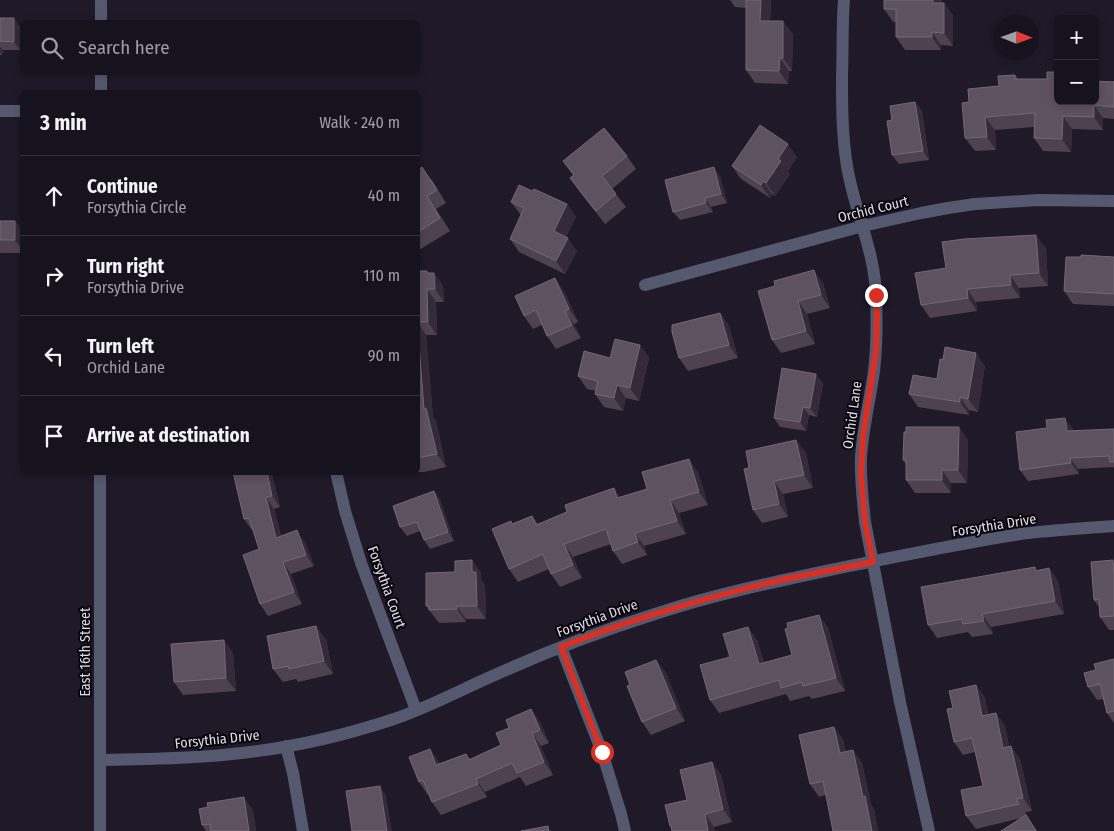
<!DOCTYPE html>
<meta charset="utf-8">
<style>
:root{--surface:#17131e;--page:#201c27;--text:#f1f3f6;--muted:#9e9ea4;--line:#36323c}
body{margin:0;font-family:"Fira Sans Condensed",sans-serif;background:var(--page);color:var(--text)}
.controls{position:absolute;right:15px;top:15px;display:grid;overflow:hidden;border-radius:8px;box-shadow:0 2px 8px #0003}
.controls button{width:45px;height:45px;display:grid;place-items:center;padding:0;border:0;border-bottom:1px solid var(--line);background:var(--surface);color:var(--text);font:25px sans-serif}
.compass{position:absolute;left:994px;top:15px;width:45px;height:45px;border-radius:50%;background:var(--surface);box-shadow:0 2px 8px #0003;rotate:91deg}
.stop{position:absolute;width:15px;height:15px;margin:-11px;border:4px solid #d93025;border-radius:50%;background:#fff}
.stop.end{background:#d93025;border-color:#fff;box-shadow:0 1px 5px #0008}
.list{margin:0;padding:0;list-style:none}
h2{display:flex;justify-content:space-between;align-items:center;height:65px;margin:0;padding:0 20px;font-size:21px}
h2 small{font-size:16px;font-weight:400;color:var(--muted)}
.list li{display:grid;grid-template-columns:32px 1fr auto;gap:15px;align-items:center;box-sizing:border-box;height:80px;padding:0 20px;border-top:1px solid var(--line)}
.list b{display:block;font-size:19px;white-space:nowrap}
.list p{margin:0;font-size:16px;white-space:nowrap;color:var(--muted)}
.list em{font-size:16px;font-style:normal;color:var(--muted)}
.icon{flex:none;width:28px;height:28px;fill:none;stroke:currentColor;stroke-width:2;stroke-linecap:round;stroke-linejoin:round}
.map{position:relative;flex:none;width:1114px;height:831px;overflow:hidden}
.search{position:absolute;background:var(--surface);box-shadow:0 2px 8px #0003;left:20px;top:20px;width:400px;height:55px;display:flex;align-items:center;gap:12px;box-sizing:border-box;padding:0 18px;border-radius:8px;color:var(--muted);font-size:19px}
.panel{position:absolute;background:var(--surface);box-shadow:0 2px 8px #0003;left:20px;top:90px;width:400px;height:385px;border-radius:8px}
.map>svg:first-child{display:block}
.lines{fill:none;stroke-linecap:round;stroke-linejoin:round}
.minor{stroke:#555970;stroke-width:12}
.wall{fill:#4f424f}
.shaded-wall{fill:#352a39}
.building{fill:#5f5260;stroke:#736875}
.route{stroke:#d93025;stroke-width:6}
.labels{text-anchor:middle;stroke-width:4;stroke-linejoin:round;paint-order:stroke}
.street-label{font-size:14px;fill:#e0dce7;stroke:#08060c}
</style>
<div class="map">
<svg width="1114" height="831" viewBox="0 0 1114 831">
<rect width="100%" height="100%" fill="#1f1928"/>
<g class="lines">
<path class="minor" d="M844,0c-2,25 -1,51 -2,76 0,30 0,60 5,90 7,44 28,85 29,130 1,25 1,50 -2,75 -4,29 -11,57 -13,86 -1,22 2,43 4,65l35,180 29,129
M101,22v-22
M101,92v-20
M0,111h22
M645,285l218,-59 58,-13 27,-5 27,-4 63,-4 76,1
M336,472l9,39 16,52 55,147
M561,647l41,105 19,62 4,17
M286,746l7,27 10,58
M100,760c44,-1 88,-1 132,-6 54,-5 107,-17 159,-34 37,-12 71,-31 106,-46 51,-23 104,-43 158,-60 63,-21 128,-34 194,-48 56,-11 113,-23 171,-32 31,-4 63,-6 94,-8
M100,831v-359"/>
</g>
<path class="wall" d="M730,0h41l-1,21 23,13 -1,37h-3l-1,13 -33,-1 -9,-13v-62l-11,-1z
M942,0v3h2l9,13v30l-12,-1v5h-36l-9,-13v-15h-3l-9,-13z
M0,18l20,9v23h-17l-1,5h-2z
M1015,75l3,4 40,22 56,-20v38l-11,-1v12l-31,-1 -1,23 -28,-1 -9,-13v-11l-39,3 1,20 -21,1 -10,-13 4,-36 30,-16z
M915,102l7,9 7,49 -30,4 -7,-9v-35z
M627,156l9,13 -24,20 14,18 -21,17 -26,-33 -9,-13 3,-3 -10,-14z
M797,157l-9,14 2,3 -15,22 -3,-2 -2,4 -29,-19 -9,-13z
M418,170l14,10 14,23 -10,6 14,22 -31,19 -1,-3z
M720,176l7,27 -16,4 2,5 -33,8 -7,-8z
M532,191l35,13 9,13 -10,20 11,14 -12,23 -46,-22 -9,-13 11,-24 -10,-13z
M0,221h15l7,10v22h-22z
M1046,248l2,38 -29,2 1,10 -44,4 1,9 -47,7 -9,-13 25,-37z
M1081,257h33v49l-41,-2 -9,-13z
M418,271l10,2h6l9,13 1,16h-8l1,33h-11l7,83 3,3 10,46 -22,5h-6z
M823,283l7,25 -23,6 8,30 -34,9 -9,-13 3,-54z
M564,291l14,31 -4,2 7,14 -25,11 -9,-13 -5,-11 -9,4 -9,-13z
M720,313l9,13 9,32 -50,13 -9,-13z
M640,345l9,13 -10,43 -13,-3 -3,13 -19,-4 -9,-13 1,-3 -9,-2 -9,-13 32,-18z
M985,366l-7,46 -9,-2v5l-51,-8 -9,-13 28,-15z
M823,383l-6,34 -8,-2 -3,16 -26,-4 -6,-9z
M1073,429v2l41,-2v39l-1,-1 -35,2 1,5 -51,7 -8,-11z
M796,440l10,13 7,35 -30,6 5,23 -26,6 -9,-13 -4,-42z
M968,440l-1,43h-16v10h-36l-9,-13v-16l-3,-4z
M233,472h38l1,3 8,32 -6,2 7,27 24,6 9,24 -23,8 11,30 -34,12 -8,-12 -1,-55 -6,-19h-1l-8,-11z
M698,472l10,33 -29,8 7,21 -42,12 3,9 -25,9 -9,-13 -2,-7 -38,13 9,21 -22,9 -9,-13 -2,-5 -31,13 -9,-13 4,-45 19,-8 6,8 29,-12 47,-24 6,9 27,-8z
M434,491l6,9 14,41 -24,8 -6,-9 -4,-9 -13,5 -7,-9z
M472,560l9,13v6l4,6 1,34h-20v3l-27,1 -13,-17 29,-34z
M1114,562v68h-5l-9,-13 -1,-10 -5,-7z
M1049,568l9,13 6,33 -73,13 2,7 -21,3 -4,-5 -31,6 -9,-13 109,-55z
M819,615l9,13 17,63 -33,8 -3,-3 -19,5 -4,-7 -67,19 -9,-13 20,-43 27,-17 7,23 28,-8z
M326,639l7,35 -35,8 -2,-3 -13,3 -10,-13z
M233,653l3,38 -53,4 -9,-13z
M1114,659v64l-7,-10 -4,-14 -6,1 -9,-13 8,-17z
M656,660l10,13 19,48 -34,14 -9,-13 -12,-37z
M976,685l9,13 3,16 8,-1 9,13 4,20 11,13 12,52 -7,1 3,5 9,14h-36l20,-13 -45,11 -10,-13 17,-30 -8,-34 -12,3 -9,-13 -1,-34z
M531,709l9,13 9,21 -8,3 12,29 -27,11 -6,-9 -35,15 2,5 -46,18 -9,-13 -3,-7h-1l-9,-13 11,-33 10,15 26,-10 4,5 31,-14 8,-17z
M834,727l9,13 3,12 7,-2 9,13 9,42 3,4 4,22h-45l-7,-36 -7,2 -9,-13z
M712,762l9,13 11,47 -18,5 -42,2 -2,-3z
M253,810l3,21h-50l-4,-6z"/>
<path class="shaded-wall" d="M761,0h10l-2,34 -9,-13z
M933,0h9v16l-9,-13z
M944,3l9,13v30l-9,-13z
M14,18l6,9v23l-6,-8z
M783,21l10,13 -1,37 -9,-13z
M932,32l9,13v5l-9,-13z
M0,47l3,3 -1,5 -2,-3z
M780,58l9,13 -1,13 -9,-13z
M915,102l7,9 7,49 -6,-9z
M1094,105l9,13v12l-9,-13z
M1063,116l9,13 -1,23 -9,-13z
M985,117l10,13 1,20 -9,-13z
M788,144l9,13 -9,14 2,3 -15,22 -9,-13 12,-24z
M714,167l6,9 7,27 -6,-9z
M763,181l9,13 -2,4 -9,-13z
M705,198l6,9 2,5 -7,-9z
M567,204l9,13 -13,27 -9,-13z
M15,221l7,10v19l-7,-10z
M1036,235l10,13 2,38 -9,-13z
M568,238l9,13 -12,23 -9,-13z
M814,270l9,13 7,25 -9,-13z
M427,271l8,11 -1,-9 9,13 1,16 -9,-13 -8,-16z
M1010,275l9,13 1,10 -9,-13z
M555,278l9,13 14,31 -9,-13z
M427,289l9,13 1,33 -9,-13z
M967,289l9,13 1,9 -9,-13z
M798,301l9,13 8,30 -9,-13z
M565,311l9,13 7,14 -9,-13z
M720,313l9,13 9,32 -9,-13z
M418,323l8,12 7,83 3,3 10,46 -9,-13 -13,-45 -6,-78z
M640,345l9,13 -10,43 -9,-13z
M976,353l9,13 -7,46 -10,-13z
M816,374l7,9 -6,34 -7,-9z
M617,385l9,13 -3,13 -9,-13z
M960,397l9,13v5l-9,-13z
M803,407l6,8 -3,16 -6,-9z
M1065,418l8,11 2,14 -8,-12z
M959,427l9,13 -1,43 -9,-13z
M796,440l10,13 7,35 -9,-13z
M1070,458l8,11 1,5 -8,-11z
M689,459l9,13 10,33 -9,-13z
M942,470l9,13v10l-9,-13z
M267,472h4l1,3 8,32 -8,-11z
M774,481l9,13 5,23 -9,-13z
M614,488l9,13 -6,-3z
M434,491l6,9 14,41 -6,-9z
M266,497l8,12 10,40 -8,-11z
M670,500l9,13 7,21 -9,-13z
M297,530l8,12 9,24 -8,-11z
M635,533l9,13 3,9 -9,-13z
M564,544l9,13 9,21 -9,-13z
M472,560l9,13v6l4,6 1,34 -9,-13 -5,-34z
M283,562l8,12 11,30 -8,-12z
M1049,568l9,13 6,33 -9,-13z
M457,606l9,13v3l-9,-13z
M982,614l9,13 2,7 -9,-13z
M819,615l9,13 17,63 -9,-13z
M316,626l10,13 7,35 -9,-13z
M748,627l9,13 11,37 -9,-13z
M224,640l9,13 3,38 -10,-13z
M656,660l10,13 19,48 -9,-13z
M976,685l9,13 6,31 -9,-13z
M531,709l9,13 9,21 -9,-13z
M996,713l9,13 7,35 -9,-13z
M834,727l9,13 6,26 -9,-13z
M532,733l9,13 12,29 -9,-13z
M1011,746l9,13 12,52 -9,-13z
M430,749l9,13 7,16 -10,-13z
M853,750l9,13 9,42 3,4 4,22h-6l-9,-34z
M712,762l9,13 11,47 -9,-13z
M476,779l9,13 2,5 -9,-13z
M380,786l6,9 6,36h-5z
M244,797l9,13 3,21h-7z
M705,814l9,13 1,4h-7z"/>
<path class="building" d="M746,0h15l-1,21h23v37h-3l-1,13 -33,-1z
M884,0h49v3h11v30l-12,-1v5h-36v-28h-12z
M0,18h14v24l-14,-1z
M1047,72h11v29h37v-20l19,1v-1v26l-20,-2v12l-31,-1 -1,23 -28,-1 1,-25 -50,4 2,20 -22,1 -3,-35 7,-1 -1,-13 31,-3 -1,-10 17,-1v4h32z
M915,102l8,49 -31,4 -5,-34 5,-1 -2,-14z
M760,125l28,19 -10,15 3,2 -15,22 -3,-2 -2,4 -29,-19z
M604,128l23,28 -25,20 14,18 -20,17 -26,-33 4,-3 -11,-14z
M422,167l15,23 -10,6 13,22 -22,14v-62z
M714,167l7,27 -16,4 1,5 -33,9 -8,-32z
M519,185l13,6 2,-2 33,15 -13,27 14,7 -12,23 -46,-22 14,-31 -13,-6z
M0,221h15v19h-15z
M1036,235l3,38 -29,2 1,10 -44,4 1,9 -47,7 -6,-32 31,-5 -4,-26 22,-3z
M1081,255l33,2v37l-50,-3 2,-34h15z
M814,270l7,25 -23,6 8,30 -34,9 -14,-49 17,-5 -1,-5z
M418,271h9v2h7l1,16h-8l1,33h-10z
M555,278l14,31 -4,2 7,14 -25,11 -11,-26 -12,6 -9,-20z
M720,313l9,32 -50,13 -7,-26v-7z
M418,331l6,78 2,-1 11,46 -19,4z
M615,339l25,6 -10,43 -13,-3 -3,13 -19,-4 3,-13 -20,-5 6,-25 26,7z
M945,347l31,6 -8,46 -8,-2v5l-51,-8 4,-19 24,4 3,-20 3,1z
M782,368l34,6 -6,34 -7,-1 -3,15 -26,-4z
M1065,418l2,13 47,-2v33h-4l-1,-6 -39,2 1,5 -51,7 -4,-38 31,-4 -1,-8z
M906,427h53l-1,43h-16v10h-36v-20h-3l1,-28h2z
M796,440l8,35 -30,6 5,23 -26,6 -9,-41 5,-1 -3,-17z
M689,459l10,33 -29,8 7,21 -42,12 3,9 -25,9 -7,-22 -42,15 9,21 -22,9 -8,-20 -34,15 -17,-40 19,-8 1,3 20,-8 4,9 31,-13 -2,-7 49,-17 3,10 30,-9 -5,-17z
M233,472h34l5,24 -6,1 10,41 21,-8 9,25 -23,7 11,30 -34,12 -17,-49 16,-6 -10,-31 -5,1z
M434,491l14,41 -24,8 -7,-18 -17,5 -7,-21z
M472,560v12h4l1,34h-20v3l-28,1v-4h-3v-33l29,-1v-11z
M1113,560l1,17v39l-14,1 -1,-18 -5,1 -3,-38z
M1035,567l1,4 13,-3 6,33 -73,13 2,7 -21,3 -1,-5 -34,6 -7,-38z
M819,615l17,63 -33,8 -1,-4 -21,6 -2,-8 -69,20 -10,-35 30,-8 -7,-23 25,-7 11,37 33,-9 -7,-26 3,-1 -1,-5z
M316,626l8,35 -35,8 -1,-3 -15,3 -6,-33z
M224,640l2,38 -52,4 -3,-38z
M1114,659v52l-7,2 -7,-29 -12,3 -4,-14 12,-3 -2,-6z
M656,660l20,48 -34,14 -15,-36 3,-1 -5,-13z
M976,685l6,31 14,-3 7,35 8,-2 12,52 -7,1 3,5 -53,12 -5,-26 22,-4 -11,-48 -18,4 -7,-33 6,-1 -4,-17z
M531,709l9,21 -8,3 12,29 -27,11 -5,-10 -36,16 2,5 -46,18 -9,-22 -4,2 -10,-25 21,-8 6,16 30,-11 3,6 32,-15 -5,-12 13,-5 -3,-8z
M834,727l6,26 13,-3 10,47 2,-1 7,35h-39l-10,-50 -13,3 -11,-49z
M712,762l11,47 -18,5 3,17h-36l-1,-5h-1l-5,-21 22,-5 -7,-30z
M380,786l7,45h-35l-6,-40z
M244,797l5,34h-38l-1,-7 -8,1 -3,-16 9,-2 -1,-4z
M1026,815l10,16h-35z
M548,826l1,5h-28z"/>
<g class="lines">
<path class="route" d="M602,752l-41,-105c67,-27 137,-47 207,-64 35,-8 70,-14 105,-21l-8,-40 -4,-47 2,-38 13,-86 1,-38 -1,-18"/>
</g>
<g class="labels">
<g class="street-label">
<text transform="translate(873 209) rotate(-14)" y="5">Orchid Court</text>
<text transform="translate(852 415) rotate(-82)" y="5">Orchid Lane</text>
<text transform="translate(994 525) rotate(-9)" y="5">Forsythia Drive</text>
<text transform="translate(387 587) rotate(70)" y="5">Forsythia Court</text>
<text transform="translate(597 618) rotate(-20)" y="5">Forsythia Drive</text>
<text transform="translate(85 652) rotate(-90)" y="5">East 16th Street</text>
<text transform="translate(217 739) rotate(-6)" y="5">Forsythia Drive</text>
</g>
</g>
</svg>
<div class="controls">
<button>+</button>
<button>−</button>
</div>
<svg class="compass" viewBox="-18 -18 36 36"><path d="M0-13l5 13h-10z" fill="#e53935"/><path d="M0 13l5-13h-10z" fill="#9e9ea4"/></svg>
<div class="stop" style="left:602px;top:752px"></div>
<div class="stop end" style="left:876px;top:295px"></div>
<div class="search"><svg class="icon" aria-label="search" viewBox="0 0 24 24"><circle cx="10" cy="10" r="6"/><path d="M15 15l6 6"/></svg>Search here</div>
<section class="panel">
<h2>3 min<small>Walk · 240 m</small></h2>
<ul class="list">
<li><svg class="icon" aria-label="ahead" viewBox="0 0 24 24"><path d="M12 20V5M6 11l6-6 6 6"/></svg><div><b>Continue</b><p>Forsythia Circle</p></div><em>40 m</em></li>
<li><svg class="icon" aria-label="right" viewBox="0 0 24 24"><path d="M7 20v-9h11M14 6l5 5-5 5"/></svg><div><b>Turn right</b><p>Forsythia Drive</p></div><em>110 m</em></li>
<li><svg class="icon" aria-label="left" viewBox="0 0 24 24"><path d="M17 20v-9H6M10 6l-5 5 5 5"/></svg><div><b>Turn left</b><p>Orchid Lane</p></div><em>90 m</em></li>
<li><svg class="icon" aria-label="arrive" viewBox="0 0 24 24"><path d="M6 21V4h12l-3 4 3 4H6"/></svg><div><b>Arrive at destination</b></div></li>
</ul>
</section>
</div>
